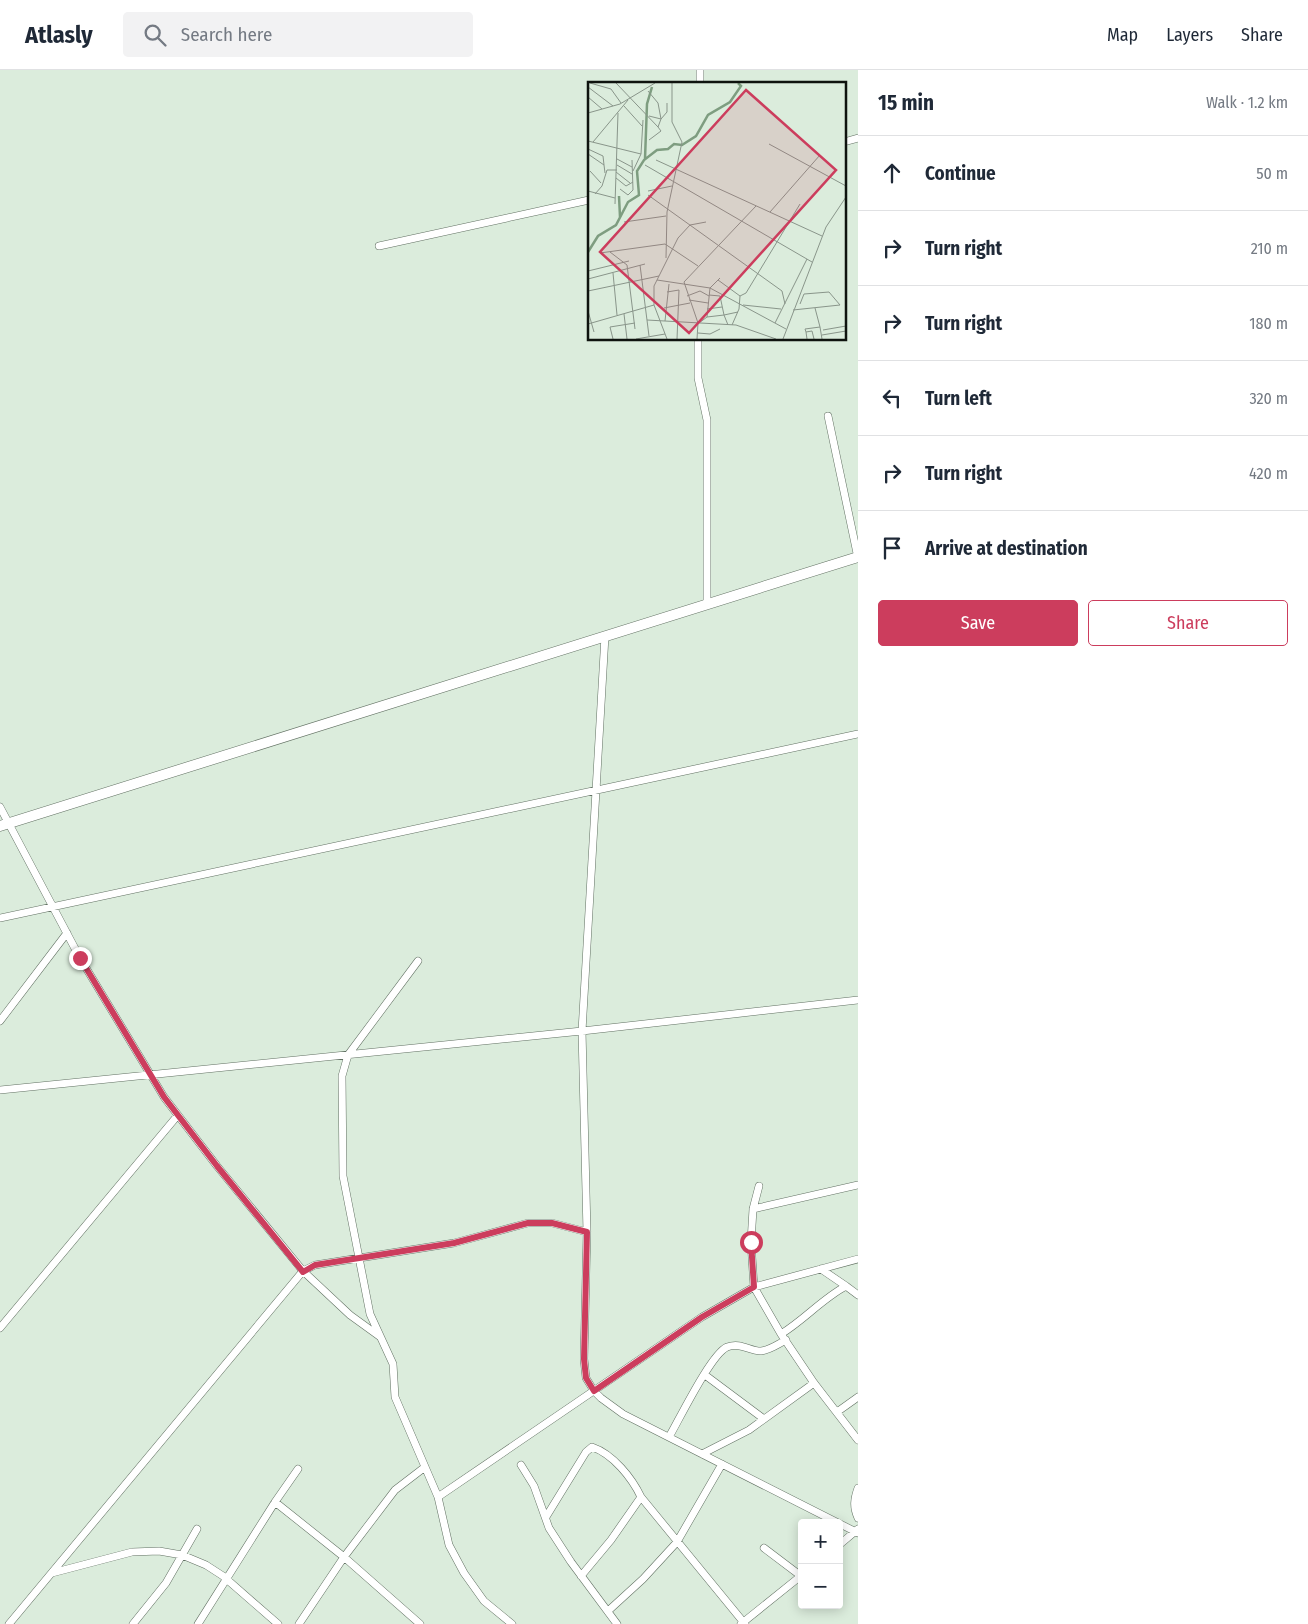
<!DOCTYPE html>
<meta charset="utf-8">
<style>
:root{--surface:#fff;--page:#f2f2f3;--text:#1f2937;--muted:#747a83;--line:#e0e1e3;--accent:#cc3d5d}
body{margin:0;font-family:"Fira Sans Condensed",sans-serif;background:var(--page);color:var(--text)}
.controls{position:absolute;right:15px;bottom:15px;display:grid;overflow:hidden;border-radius:5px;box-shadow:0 2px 12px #0003}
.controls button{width:45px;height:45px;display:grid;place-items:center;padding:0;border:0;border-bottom:1px solid var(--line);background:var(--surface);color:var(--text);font:25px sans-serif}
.stop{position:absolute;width:15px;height:15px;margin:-11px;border:4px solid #cc3d5d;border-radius:50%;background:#fff}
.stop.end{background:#cc3d5d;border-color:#fff;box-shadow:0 1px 5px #0008}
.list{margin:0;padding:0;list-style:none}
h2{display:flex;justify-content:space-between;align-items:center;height:65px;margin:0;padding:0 20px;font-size:21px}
h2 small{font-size:16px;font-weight:400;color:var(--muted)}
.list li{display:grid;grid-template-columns:32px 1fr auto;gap:15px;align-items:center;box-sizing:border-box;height:75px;padding:0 20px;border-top:1px solid var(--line)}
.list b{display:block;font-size:19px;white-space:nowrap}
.list em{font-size:16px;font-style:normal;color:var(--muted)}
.actions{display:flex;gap:10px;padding:15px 20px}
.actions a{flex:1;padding:11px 0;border:1px solid var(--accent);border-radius:5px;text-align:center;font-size:18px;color:var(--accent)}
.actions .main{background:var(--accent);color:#fff}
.icon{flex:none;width:28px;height:28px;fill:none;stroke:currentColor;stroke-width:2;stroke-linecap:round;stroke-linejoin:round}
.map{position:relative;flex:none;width:858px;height:1554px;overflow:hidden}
header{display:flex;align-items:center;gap:30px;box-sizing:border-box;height:70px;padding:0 25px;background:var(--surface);border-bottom:1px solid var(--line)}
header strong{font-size:24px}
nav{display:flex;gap:28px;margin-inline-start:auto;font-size:18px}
.search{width:350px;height:45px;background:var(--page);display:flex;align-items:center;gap:12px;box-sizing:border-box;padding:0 18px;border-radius:5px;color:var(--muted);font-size:19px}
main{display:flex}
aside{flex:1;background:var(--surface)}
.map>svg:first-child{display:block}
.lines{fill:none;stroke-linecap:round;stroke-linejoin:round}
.street-casing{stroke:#617062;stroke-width:8}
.secondary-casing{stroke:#617062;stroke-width:11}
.street{stroke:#fff;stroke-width:7}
.secondary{stroke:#fff;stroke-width:10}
.route{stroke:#cc3d5d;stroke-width:6}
.inset-river{fill:none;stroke:#7e9d80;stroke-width:2.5}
.inset-road{fill:none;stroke:#89958a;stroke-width:1}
.view{fill:#cc3d5d;fill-opacity:0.15;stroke:#cc3d5d;stroke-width:2.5}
.inset-edge{fill:none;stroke:#0e130e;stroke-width:2.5}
</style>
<header>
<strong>Atlasly</strong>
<div class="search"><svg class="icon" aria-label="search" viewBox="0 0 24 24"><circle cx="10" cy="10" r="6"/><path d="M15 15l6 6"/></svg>Search here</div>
<nav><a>Map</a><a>Layers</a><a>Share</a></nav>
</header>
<main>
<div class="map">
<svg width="858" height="1554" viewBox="0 0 858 1554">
<rect width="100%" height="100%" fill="#dbecdc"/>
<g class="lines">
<g class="street-casing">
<path id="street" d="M700,0v14
M844,72l14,-4
M379,176l210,-46
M698,269v39l9,42v184
M828,346l30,142
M605,566l-23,395 5,201 -3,127 2,19 8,13 7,7 22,16 235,119
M0,737l80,151 84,139 53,69 86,105 47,44 29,21
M0,848l858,-184
M418,891l-70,94 -6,21 1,100 27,138 23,50 2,33 43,100 11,48 15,28 20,28 28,23
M0,951l67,-88
M0,1020l582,-59 276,-31
M759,1116l-6,23 -2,33 3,45 27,47 33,49 44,57
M753,1139l105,-24
M821,1199l25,17
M0,1258l178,-213
M781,1264c23,-14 41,-35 65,-48l12,9
M705,1305l59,44
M837,1342l21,-15
M669,1367c10,-17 42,-83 58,-90 14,-5 22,4 34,4 9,-1 17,-7 25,-11
M702,1384l47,-24 65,-47
M521,1395l13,21 15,42 22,34 46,62
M858,1418c-4,11 -5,19 0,30
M438,1427l264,-180 52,-30 104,-28
M275,1432l69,55 76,67
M546,1447l40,-65 6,-5c21,7 40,31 49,50l104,127
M839,1475l19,-16
M764,1478l37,28
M52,1503l80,-21 27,-1 23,4 24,10 17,11 55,48
M581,1506l30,-36 30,-43
M608,1541l35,-32 34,-37 45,-78
M9,1554l294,-353 12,-6 139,-22 74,-20h24l35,9
M133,1554l33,-41 31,-54
M198,1554l77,-122 23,-33
M299,1554l45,-67 51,-67 30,-23
M741,1554l61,-49"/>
</g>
<g class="secondary-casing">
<path id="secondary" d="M0,756l858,-269"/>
</g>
<use href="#street" class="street"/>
<use href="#secondary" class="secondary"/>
</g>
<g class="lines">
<path class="route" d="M80,888l84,139 53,69 86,106 12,-7 139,-22 74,-20h24l35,9 -3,127 2,19 8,13 108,-74 52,-30 -3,-45"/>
</g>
<g transform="translate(588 12)">
<rect width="258" height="258" fill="#dbecdc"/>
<path class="inset-river" d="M57,77l2,-55 5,-17M31,114l1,21M0,170l10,-16 18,-11 12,-23 11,-7 -2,-24 7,-11 13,-10 11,-1 6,-5 8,1 14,-9 12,-21 22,-13 11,-16 -3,-3"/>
<path class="inset-road" d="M2,1l21,6 10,14M28,1l42,44M0,5l25,19M60,9l10,12 3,16 6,-7v-9M0,15l14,12M36,24l18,20M0,31l32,-9 35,-21M61,34l12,3 -3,8 3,4 -12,9M0,59l53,13M5,60l35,-42M181,62l77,42M0,67l15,7 1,9M0,72l16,11 1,8M29,77l15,8M68,78l166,76M29,83l15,9M57,83l167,97M2,89l11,12M45,89l8,-17 2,-34M28,90l14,11M28,96l10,8 7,-4M32,107l8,6 5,-5 -1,-30M0,109l27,7M60,109l24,-5M7,112l7,-8 5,-16h10M60,113l134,96 3,13M27,122l3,-91M182,130l50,-57M36,140l42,-6M22,170l17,13 8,64M12,171l65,-9 33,22M78,176l1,-46 15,-70 -10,-20v-39M52,183l9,71M0,189l41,-10M25,191l4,42M0,197l57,-15M69,198l53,8 76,41M130,198l22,16M0,209l71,-15M79,210l12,-2 -2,49M121,213l11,1 4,19 14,-3M99,214l13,-5 9,5M101,218l19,3M155,223l38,4M76,226l26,-5M227,226l5,19M119,227l15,-2M205,228l47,-5 -11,-13 -25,2 -4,10M0,229l6,21M36,232l3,25M119,235l3,-29 10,-10M59,238l89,5 40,14M77,239l4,-37M111,241l8,-6 17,-2 4,10M187,241l32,-64M0,242l66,-19M144,243l7,-16 1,-13 6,-3 54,-89M235,248l23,-4M218,250l-1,-3 15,-2 2,12M110,251l12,1 10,-5M234,253l24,-4M25,257l-3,-12 25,-4M48,257l29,-5M79,257l-13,-34v-19l24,-48 12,-13 16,-3M109,257l1,-16 -14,-41 72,-76M195,257l43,-112 20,-30M219,257l-1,-7 6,-1 2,8"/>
<path class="view" d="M158,8l90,80 -147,163 -89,-81z"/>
<rect width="258" height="258" class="inset-edge"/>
</g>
</svg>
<div class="controls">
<button>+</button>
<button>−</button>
</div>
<div class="stop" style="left:751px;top:1172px"></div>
<div class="stop end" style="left:80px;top:888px"></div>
</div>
<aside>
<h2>15 min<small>Walk · 1.2 km</small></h2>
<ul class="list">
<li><svg class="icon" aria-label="ahead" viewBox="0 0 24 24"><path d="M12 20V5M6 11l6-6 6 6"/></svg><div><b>Continue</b></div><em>50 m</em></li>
<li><svg class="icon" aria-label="right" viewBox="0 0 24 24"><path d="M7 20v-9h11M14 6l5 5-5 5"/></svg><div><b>Turn right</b></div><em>210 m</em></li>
<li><svg class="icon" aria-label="right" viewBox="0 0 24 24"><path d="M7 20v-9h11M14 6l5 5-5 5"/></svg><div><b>Turn right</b></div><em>180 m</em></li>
<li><svg class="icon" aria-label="left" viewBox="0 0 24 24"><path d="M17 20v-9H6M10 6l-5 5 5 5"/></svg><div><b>Turn left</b></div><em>320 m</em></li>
<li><svg class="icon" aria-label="right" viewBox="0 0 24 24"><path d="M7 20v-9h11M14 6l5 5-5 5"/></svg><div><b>Turn right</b></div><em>420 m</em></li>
<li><svg class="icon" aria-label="arrive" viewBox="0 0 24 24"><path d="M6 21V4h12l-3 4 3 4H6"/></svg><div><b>Arrive at destination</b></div></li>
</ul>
<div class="actions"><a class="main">Save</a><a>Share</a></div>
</aside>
</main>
